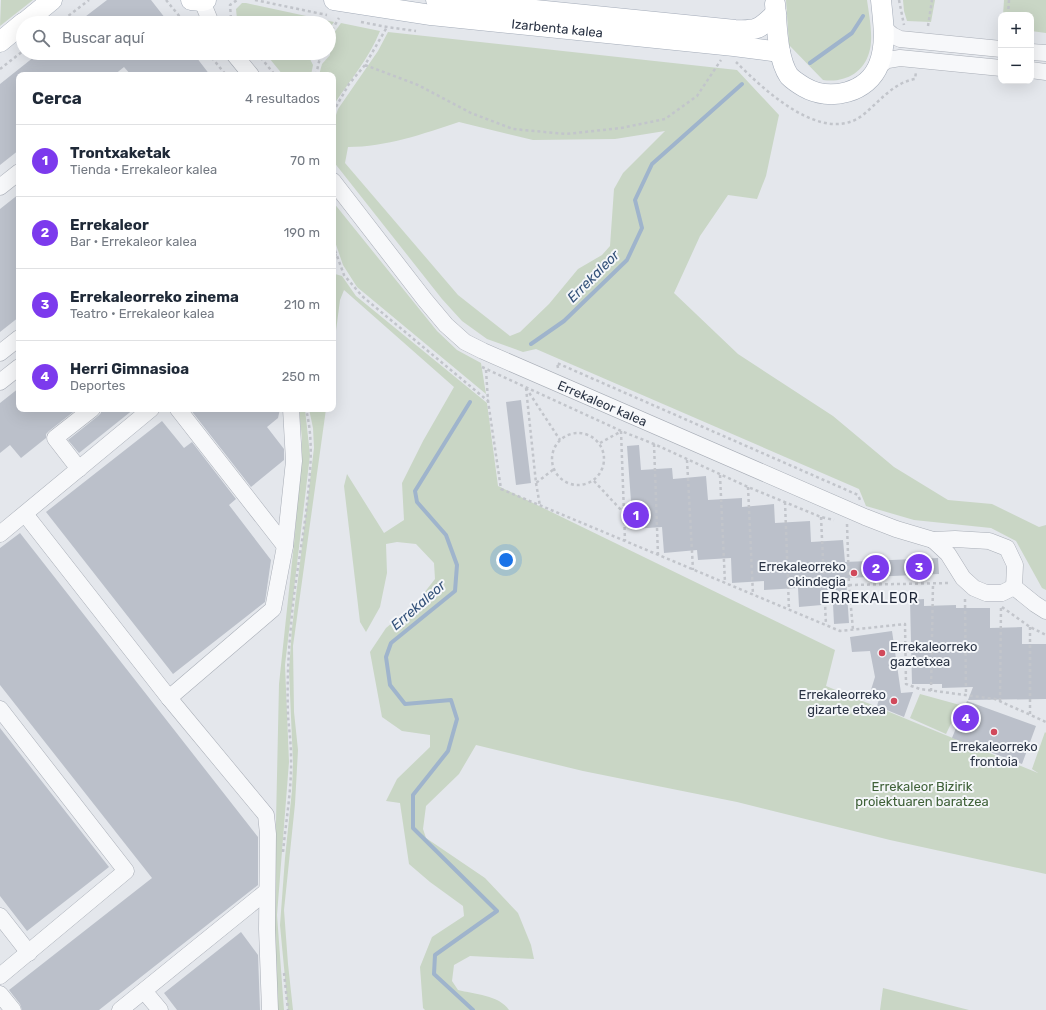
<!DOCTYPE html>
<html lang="es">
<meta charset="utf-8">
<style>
:root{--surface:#fff;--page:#f6f6f7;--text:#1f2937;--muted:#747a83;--line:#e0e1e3;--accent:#7c3aed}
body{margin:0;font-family:Rubik,sans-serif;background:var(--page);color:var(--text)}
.controls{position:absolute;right:12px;top:12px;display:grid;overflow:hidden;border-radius:8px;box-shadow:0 4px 16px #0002}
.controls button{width:36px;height:36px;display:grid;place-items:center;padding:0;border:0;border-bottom:1px solid var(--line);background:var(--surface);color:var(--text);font:20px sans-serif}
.you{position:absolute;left:506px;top:560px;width:14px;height:14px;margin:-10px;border:3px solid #fff;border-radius:50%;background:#1a73e8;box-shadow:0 0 0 6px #1a73e833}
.badge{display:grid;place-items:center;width:26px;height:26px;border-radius:50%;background:var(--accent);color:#fff;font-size:13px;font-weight:700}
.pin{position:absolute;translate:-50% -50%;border:2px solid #fff;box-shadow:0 1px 4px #0006}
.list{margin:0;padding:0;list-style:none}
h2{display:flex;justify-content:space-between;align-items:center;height:52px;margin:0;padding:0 16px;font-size:17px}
h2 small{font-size:13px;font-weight:400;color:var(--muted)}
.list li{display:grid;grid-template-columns:26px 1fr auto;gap:12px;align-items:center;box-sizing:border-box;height:72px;padding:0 16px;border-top:1px solid var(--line)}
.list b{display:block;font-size:15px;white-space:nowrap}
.list p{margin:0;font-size:13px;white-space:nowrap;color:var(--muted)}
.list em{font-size:13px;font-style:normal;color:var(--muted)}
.icon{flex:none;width:22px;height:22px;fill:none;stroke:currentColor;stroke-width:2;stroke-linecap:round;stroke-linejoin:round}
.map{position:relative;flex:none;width:1046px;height:1010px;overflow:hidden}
.search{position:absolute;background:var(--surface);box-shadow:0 4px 16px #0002;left:16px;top:16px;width:320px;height:44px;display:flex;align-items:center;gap:10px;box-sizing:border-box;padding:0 14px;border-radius:22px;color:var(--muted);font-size:15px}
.panel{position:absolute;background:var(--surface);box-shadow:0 4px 16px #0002;left:16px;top:72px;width:320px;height:340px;border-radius:8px}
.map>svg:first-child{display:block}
.green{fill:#c9d6c5;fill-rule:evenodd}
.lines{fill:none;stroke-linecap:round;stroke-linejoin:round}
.stream{stroke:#9fb4cc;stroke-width:4}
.building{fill:#bbc0ca}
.minor-casing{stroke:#a9aeb7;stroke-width:17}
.major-casing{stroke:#a3abb8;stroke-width:21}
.path{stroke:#c2c5cb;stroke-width:2.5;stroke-dasharray:3 3;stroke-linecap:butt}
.minor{stroke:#f7f8fa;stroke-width:16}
.major{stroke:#fff;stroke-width:20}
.poi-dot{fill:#d1495b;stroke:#f4f6f9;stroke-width:1.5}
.labels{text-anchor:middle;stroke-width:4;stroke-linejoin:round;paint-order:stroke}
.street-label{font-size:13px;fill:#2b3445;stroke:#f4f6f9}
.poi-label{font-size:13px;fill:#2b3445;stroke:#f4f6f9;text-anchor:end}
.park-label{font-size:13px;fill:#3f6138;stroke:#f4f6f9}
.water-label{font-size:14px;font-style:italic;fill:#34527a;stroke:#f4f6f9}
.neighbourhood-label{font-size:14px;letter-spacing:1px;fill:#1d2536;stroke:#f4f6f9}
</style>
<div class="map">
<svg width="1046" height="1010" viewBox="0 0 1046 1010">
<rect width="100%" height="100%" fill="#e4e7ec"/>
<path class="green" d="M1,0h32l-33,26z
M786,0h81c2,15 7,38 2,53 -6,21 -26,30 -46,27l-34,-35z
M903,0h32l-4,22 -24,-1 -3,-10z
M1004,0h42v33l-15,-2v-16h-28z
M242,3h4l88,19 -5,7v-6h-89l-3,-4 -1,-10z
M341,23l39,8c-11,28 -31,50 -47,75v-31h-14l3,-11 8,-9 -1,-15z
M388,32l349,38 42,45 -13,61 -9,23 -29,-4 -28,41 -26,57 64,61 95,62 61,51 54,33 44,4 47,23 7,-2v65l-4,-2 -26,-47 -25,-13 -77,-8 -48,-14 -7,-17 -323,-140 -13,3 -36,-13 -25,-18 -20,-22 -109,-138v-37l5,-15 40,-58zM459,122l74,18 82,-1 50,-8 -42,42 -9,16 -4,57 -8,9 -24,14 -29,35 -29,28 -10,4 -52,-41 -113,-132 3,-16c38,0 75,-13 111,-25z
M265,53h42l6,12 -2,10h-28z
M333,202l104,129 20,19 24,13 5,31 -129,-107 -14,-22 -10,-29z
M335,274l7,2 14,20 131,107 11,83 337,164 -9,36 212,87 -6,-4 13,-37 1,1v141l-156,-34 -153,-38 -154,-31 -107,-26 -17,29 -33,32 -3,23 3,9 59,40 33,35 13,32 3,14 -64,-3 -16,9 -2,16 6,9c16,4 41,5 51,20h-84l-2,-2 -3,-41 12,-30 32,-21 -1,-10 -33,-24 -21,-18 -9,-61 -14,-2 11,-22 33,-32v-12l-28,-4 -20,-14 -12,-65 16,-24 31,-26 18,-23 -1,-16 -18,-19 -19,-2 -11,2 1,29 -7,34 -14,25 -6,-10 -16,-136 3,-12 37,59 20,-13 -2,-37 21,-42 31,-54 -110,-97 -4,10 -7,54v-76z
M299,409h6l5,46 -25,210 4,97 -12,153 7,95h-6l-4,-97 5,-229 16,-150 7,-95z
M309,409h17l-33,237 1,66 4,38 -3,54 -11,106 4,54 5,46h-5l-8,-85 5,-67 7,-68 1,-27 -4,-92 3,-43 22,-180 -1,-20z
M920,694l40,11 -14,29 -36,-16z
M883,988l86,22h-89z"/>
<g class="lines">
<path class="stream" d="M810,63l42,-30 11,-17
M531,344l33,-23 63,-61 15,-32 -7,-28 17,-36 90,-80
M470,402l-55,89 2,11 29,33 11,30 -2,26 -64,52 -5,14 4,28 15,19 46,-4 6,19 -9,32 -35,44v33l84,83 -62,44 -1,19 39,36"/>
</g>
<path class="building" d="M107,0h44l18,23h-92z
M39,53h154l17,22h-79l-7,-8 -10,8h-95v75l-19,15v-81z
M19,194v123l-19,15v-123z
M19,388v21h58l-28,22 -3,3v4l-25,20 -11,-13 -10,8v-50z
M521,400l10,83 -15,2 -10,-83z
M101,409h33l-55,44 -11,-13 30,-24 3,-3z
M190,409h90l-2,9 -11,9 17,22v11l-33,27z
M162,421l22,27 8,-6 44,57 -7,6 42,55 -6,42 -92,72 -127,-162z
M639,445l2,25 31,-2 1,11 33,-3 2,24 34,-2v9l32,-3 1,19 35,-2 1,21 32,-2 2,22 93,-4 1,16 -93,4 3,45 -15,1 -1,-20 -34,3 -1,-19 -34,2v-9l-32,2 -1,-25 -33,2 -1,-10 -33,3 -2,-26 -29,2 -6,-83z
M20,533l238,304v48l-159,125h-77l-2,-6 -11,-14 143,-112 -152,-193v-137z
M924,599v7l32,-1v3h34v20l32,-1v17h24v55l-78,1 5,-13 -31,1v-4h-30l-2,-84z
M892,631l9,62 12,-1 -9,25 -27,-11 3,-10 -10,-3 5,-16 -5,-26 -18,1 -2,-15z
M967,701l69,25 -14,38 -70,-26z
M0,728l109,139 -82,64 -27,-35z
M241,932l17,23 2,55h-83l-13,-17z"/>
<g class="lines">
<g class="minor-casing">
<g id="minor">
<path d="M202,1l9,22"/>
<path d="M884,28l8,7 8,4 101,10"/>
<path d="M1031,52l15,1"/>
<path d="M233,53l18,22"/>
<path d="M878,66l10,-6 12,-2 101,10"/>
<path d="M1031,70l15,2"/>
<path id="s1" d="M333,181l92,119 21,25 19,17 18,9 382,166 31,12 37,11 22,-1 34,2 18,7 8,17 -1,22"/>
<path d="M0,187l19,-15"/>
<path d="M0,353l19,-15"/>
<path d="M0,382l19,-15"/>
<path d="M178,409l107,137"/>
<path d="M79,469l-24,-31 37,-29"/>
<path d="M25,514l144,184 104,-89 12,-63 9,-85 -3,-52"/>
<path d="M0,534l151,-125"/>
<path d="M933,540l15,14 15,24 11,10 12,5h16l12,-6"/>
<path d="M1014,587l21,17 11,7"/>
<path d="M169,698l97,117 2,19 -1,95 3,81"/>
<path d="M0,709l126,162 -126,105"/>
<path d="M0,916l29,37"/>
<path d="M144,991l16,19"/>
<path d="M0,994l13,16"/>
<path d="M120,1010l147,-119"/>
</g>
</g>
<g class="major-casing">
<g id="major">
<path d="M191,0l11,1 4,-1"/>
<path id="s2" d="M334,0l97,15 303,31 46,6"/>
<path d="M436,0l299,30c22,1 25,-1 41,-17"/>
<path d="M775,4c2,21 2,54 14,72 4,4 10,8 15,11 26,15 64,6 75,-23 8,-20 4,-43 2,-64"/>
<path d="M24,23l28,-23"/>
<path d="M0,42l23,-19"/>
</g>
</g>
<path class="path" d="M166,0l19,23
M255,0l72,15
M899,0l5,25
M1008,15l1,-15
M361,22l26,5 29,4
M59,23l30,-23
M234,23l-3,-4 -1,-14 7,-5
M928,26l4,-26
M329,35l10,-17
M208,53l18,22
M257,53l18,22
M736,62c28,28 87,84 127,53 17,-14 30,-32 52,-36l1,-7
M365,65l53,20 53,28 42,16 53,5 55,-6 44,-9 32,-23 24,-36
M0,69l23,-18
M316,75l5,-22
M333,112l16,-28 16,-19 22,-38
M333,245l11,30 18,21 126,105
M333,261l3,-7
M482,367l139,64 33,13 94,43 73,30 13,3
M558,368l-1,-5 301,132 2,5
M486,370l2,31 13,88 339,142 65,-7 1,60 14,5 75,10 51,23
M526,388l10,95 18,-14
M526,388l34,52
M621,431l4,110
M552 459a26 26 0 1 1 52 0a26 26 0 1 1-52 0Z
M600,443l20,-11
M654,444l4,111
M687,460l6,110
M720,475l5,108
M594,481l28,30
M536,483l4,23
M748,487l5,108
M785,502l4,108
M821,517l5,108
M847,524l2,61 4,45
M849,585l102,-2
M965,599l1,96
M1002,607l28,20 16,8
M1030,627v88
M931,691l2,-107
M1000,701l1,-95
M283,852c3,-32 9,-64 8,-96 0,-14 -2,-27 -3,-40 -1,-30 0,-60 3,-90 3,-45 13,-88 17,-132 3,-29 5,-56 -2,-85
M284,973l4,37"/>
<use href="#minor" class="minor"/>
<use href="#major" class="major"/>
</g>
<g class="poi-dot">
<circle cx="854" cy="573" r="4"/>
<circle cx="882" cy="653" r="4"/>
<circle cx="894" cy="701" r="4"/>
<circle cx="994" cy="732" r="4"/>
</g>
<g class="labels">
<g class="street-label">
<text dy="5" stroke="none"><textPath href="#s2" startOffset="225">Izarbenta kalea</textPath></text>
<text dy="5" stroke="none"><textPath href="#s1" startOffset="359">Errekaleor kalea</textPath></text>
</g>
<g class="poi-label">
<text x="846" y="571">Errekaleorreko<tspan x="846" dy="15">okindegia</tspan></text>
<text x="890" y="651" text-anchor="start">Errekaleorreko<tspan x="890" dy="15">gaztetxea</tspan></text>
<text x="886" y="699">Errekaleorreko<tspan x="886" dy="15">gizarte etxea</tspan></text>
<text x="994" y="751" text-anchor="middle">Errekaleorreko<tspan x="994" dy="15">frontoia</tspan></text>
</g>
<g class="park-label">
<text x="922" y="791">Errekaleor Bizirik<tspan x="922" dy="15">proiektuaren baratzea</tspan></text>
</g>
<g class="water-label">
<text transform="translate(593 276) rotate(-45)" y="5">Errekaleor</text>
<text transform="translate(418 605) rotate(-41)" y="5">Errekaleor</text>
</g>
<g class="neighbourhood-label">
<text x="870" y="603">ERREKALEOR</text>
</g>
</g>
</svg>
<div class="controls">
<button>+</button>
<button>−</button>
</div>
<div class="you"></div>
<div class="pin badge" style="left:636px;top:515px">1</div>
<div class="pin badge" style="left:876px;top:568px">2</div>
<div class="pin badge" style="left:919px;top:567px">3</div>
<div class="pin badge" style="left:966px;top:718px">4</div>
<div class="search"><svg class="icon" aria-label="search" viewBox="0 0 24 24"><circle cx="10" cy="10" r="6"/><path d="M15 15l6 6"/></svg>Buscar aquí</div>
<section class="panel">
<h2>Cerca<small>4 resultados</small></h2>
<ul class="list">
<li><span class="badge">1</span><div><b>Trontxaketak</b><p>Tienda · Errekaleor kalea</p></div><em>70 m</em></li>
<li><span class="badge">2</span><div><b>Errekaleor</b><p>Bar · Errekaleor kalea</p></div><em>190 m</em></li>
<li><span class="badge">3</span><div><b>Errekaleorreko zinema</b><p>Teatro · Errekaleor kalea</p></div><em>210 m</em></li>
<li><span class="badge">4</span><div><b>Herri Gimnasioa</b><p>Deportes</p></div><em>250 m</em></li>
</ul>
</section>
</div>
